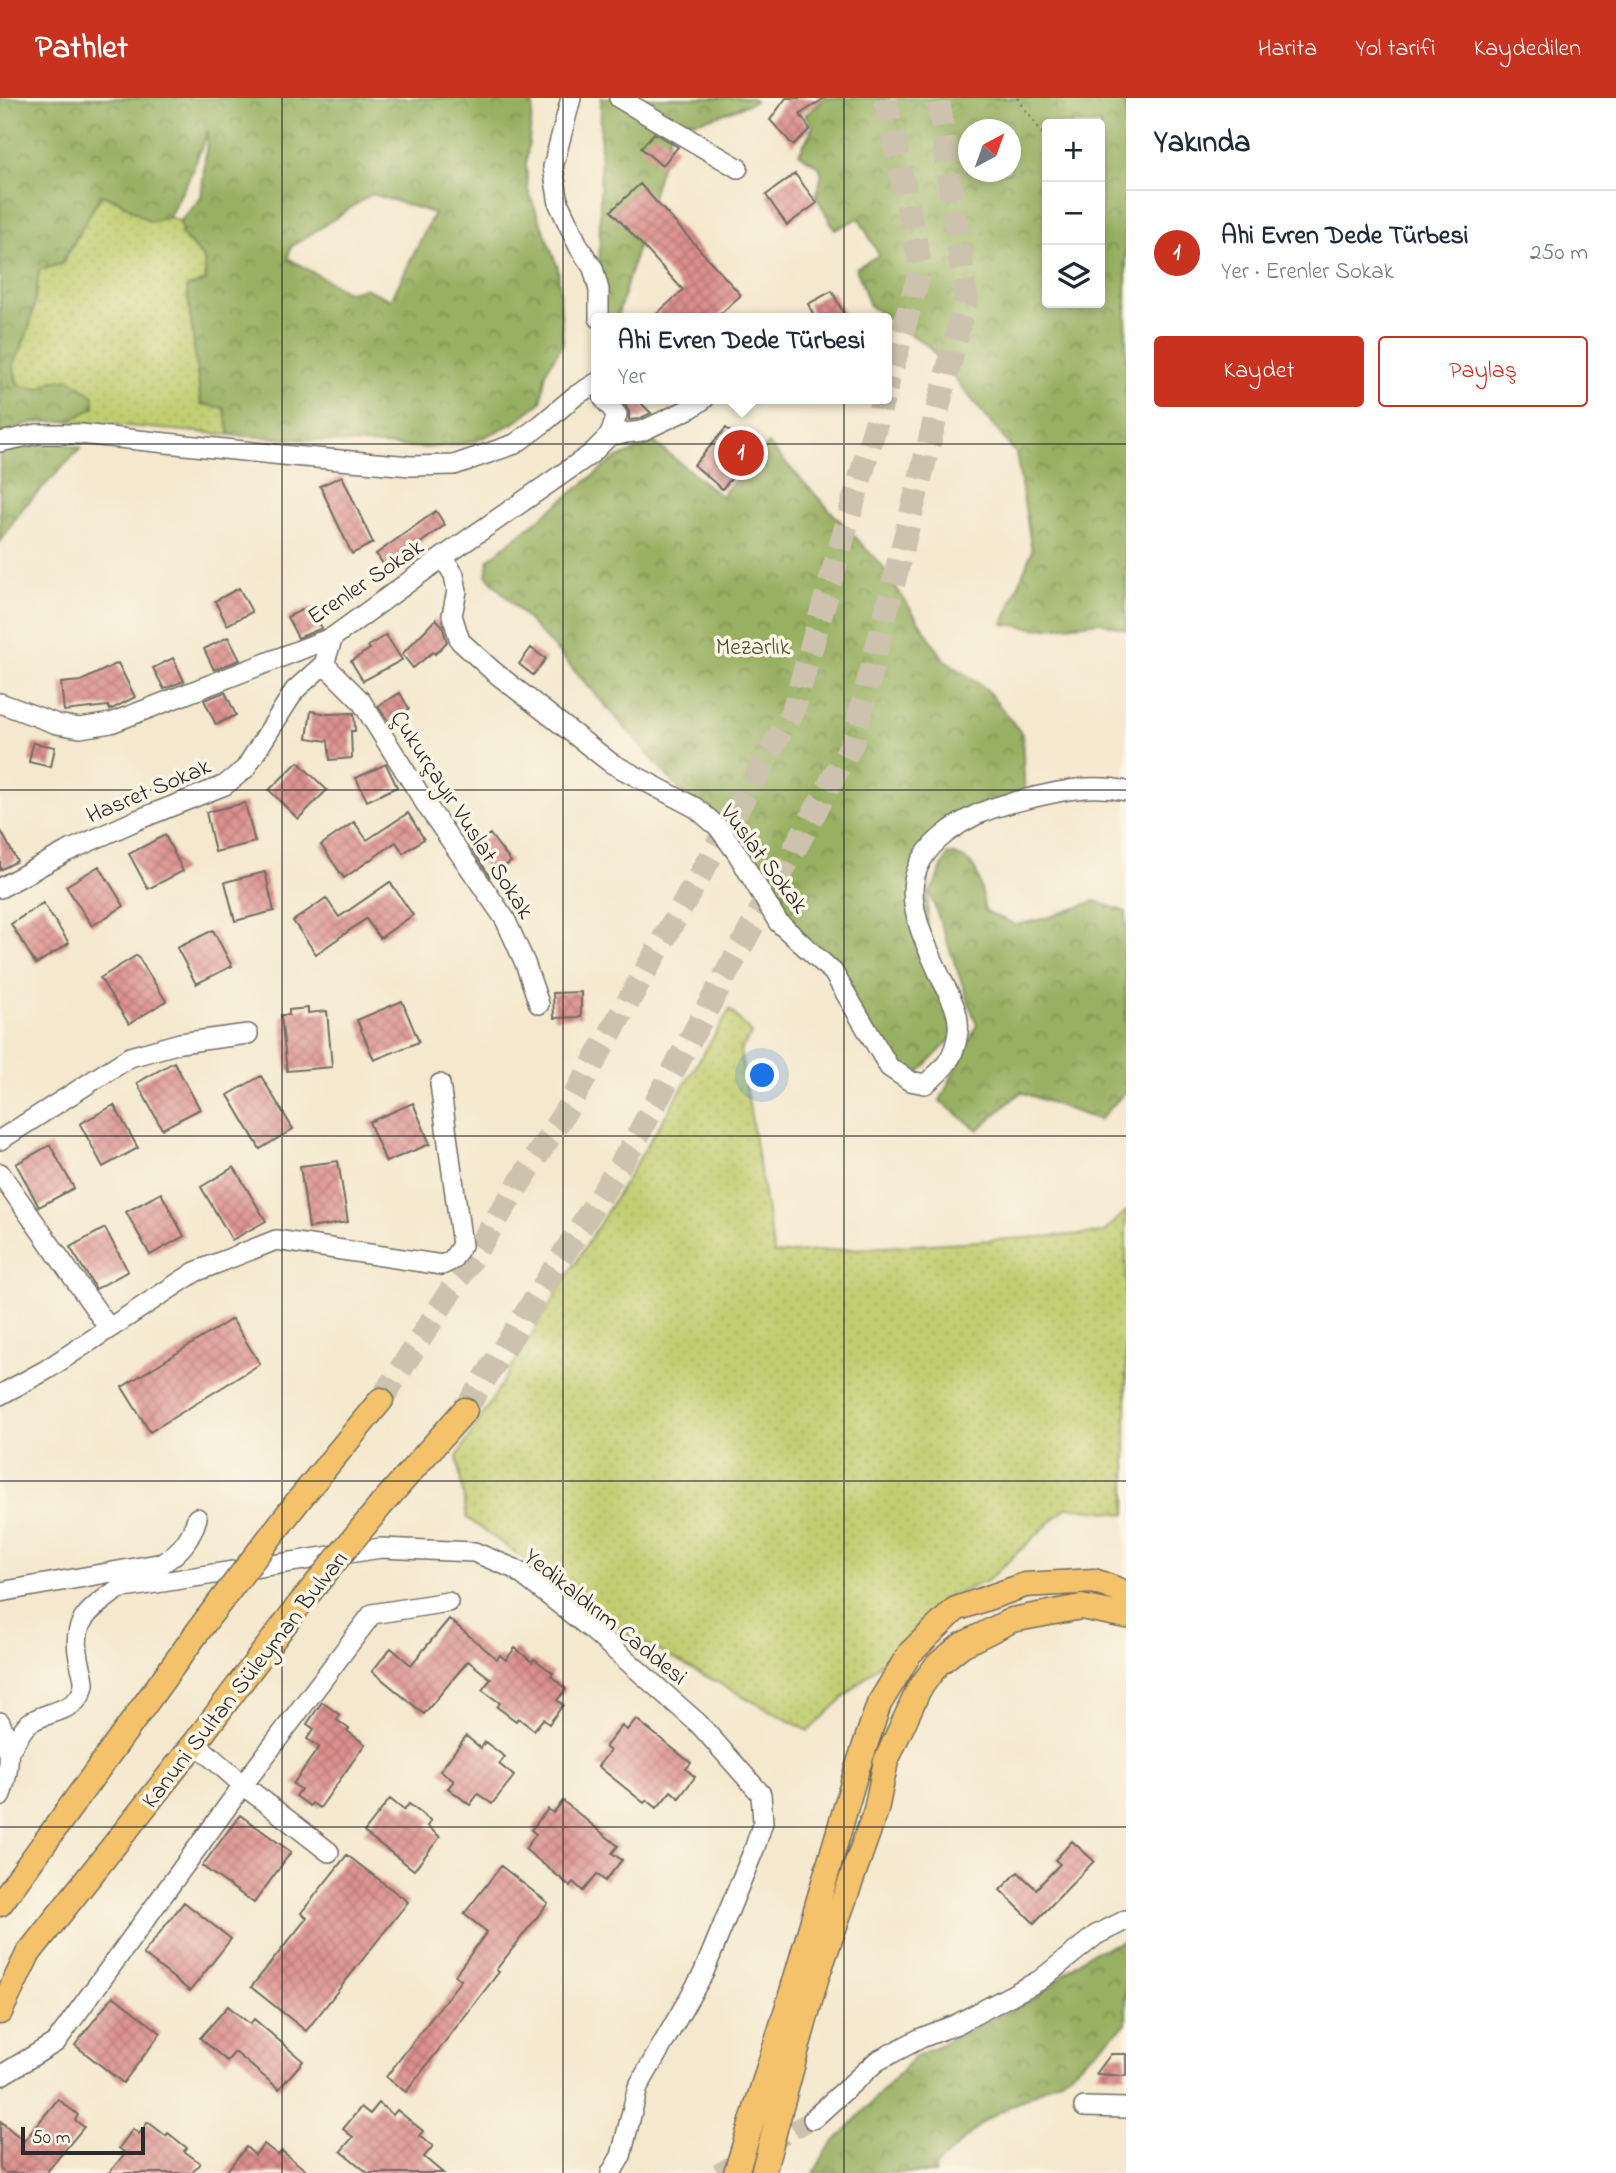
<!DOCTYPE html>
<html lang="tr">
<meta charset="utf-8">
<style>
:root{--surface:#fff;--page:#f6f6f7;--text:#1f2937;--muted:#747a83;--line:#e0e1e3;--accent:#c8321e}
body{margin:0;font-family:"Indie Flower",sans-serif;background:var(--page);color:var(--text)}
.controls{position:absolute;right:21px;top:21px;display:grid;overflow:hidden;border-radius:7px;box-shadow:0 4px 10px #0003}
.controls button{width:63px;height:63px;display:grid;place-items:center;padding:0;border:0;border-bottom:2px solid var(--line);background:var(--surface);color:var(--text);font:35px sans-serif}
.compass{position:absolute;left:958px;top:21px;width:63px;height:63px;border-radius:50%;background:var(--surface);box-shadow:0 4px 10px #0003;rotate:41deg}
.scale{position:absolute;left:21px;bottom:18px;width:124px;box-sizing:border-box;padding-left:7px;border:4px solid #2b2b2b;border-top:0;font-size:19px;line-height:24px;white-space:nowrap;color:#2b2b2b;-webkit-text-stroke:5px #fcf5e5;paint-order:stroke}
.you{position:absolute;left:763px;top:978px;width:24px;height:24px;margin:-18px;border:5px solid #fff;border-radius:50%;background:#1a73e8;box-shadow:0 0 0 10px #1a73e833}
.badge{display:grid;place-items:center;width:46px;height:46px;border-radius:50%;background:var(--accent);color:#fff;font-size:23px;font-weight:700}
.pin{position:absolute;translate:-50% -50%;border:4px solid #fff;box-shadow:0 2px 7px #0006}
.popup{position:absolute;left:591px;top:215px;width:301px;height:91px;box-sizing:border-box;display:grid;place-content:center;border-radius:7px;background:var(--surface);filter:drop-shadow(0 2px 5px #0005);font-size:23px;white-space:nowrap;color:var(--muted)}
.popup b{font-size:26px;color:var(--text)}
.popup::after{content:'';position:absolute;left:50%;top:100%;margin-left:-14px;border:14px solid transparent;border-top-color:var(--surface)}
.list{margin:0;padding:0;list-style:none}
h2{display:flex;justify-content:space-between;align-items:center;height:91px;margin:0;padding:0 28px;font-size:30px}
h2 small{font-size:23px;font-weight:400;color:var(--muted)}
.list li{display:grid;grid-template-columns:46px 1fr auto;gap:21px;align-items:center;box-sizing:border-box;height:126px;padding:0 28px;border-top:2px solid var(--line)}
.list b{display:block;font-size:26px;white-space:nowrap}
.list p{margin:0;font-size:23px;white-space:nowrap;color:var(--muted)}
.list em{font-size:23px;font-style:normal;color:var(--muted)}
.actions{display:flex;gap:14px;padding:21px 28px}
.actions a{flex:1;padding:16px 0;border:2px solid var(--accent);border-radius:7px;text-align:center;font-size:24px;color:var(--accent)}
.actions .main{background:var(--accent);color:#fff}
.icon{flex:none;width:38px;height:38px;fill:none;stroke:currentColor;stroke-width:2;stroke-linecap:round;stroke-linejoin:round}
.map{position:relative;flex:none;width:1126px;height:2075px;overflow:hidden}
header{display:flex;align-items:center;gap:42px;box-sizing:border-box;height:98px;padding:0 35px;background:var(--accent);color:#fff}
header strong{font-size:33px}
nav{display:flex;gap:38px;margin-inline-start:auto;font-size:24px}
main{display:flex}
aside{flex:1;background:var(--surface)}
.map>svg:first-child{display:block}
.grass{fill:url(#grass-dots);stroke:#767c4d;stroke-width:2}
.forest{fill:url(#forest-crowns);stroke:#626e46;stroke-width:2;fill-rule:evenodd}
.building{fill:url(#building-cross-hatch)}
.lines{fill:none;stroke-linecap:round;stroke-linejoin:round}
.minor-tunnel{stroke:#ccc2ad;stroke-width:19;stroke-dasharray:19 10;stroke-linecap:butt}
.major-tunnel{stroke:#ccc2ad;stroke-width:24;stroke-dasharray:24 12;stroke-linecap:butt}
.minor-casing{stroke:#716d64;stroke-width:22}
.major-casing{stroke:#716d64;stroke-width:27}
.path{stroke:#716d64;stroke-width:2.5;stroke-dasharray:2 5;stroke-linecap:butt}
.minor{stroke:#fff;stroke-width:19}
.major{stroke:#f4c26a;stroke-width:24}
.major-bridge-casing{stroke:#716d64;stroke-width:27;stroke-linecap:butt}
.major-bridge{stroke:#f4c26a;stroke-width:24}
.grid{fill:none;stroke:#2b2b2b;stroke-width:2;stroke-opacity:0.55}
.labels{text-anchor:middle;stroke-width:7;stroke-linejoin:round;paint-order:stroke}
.street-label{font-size:24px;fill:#2b2b2b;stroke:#fcf5e5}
.park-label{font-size:24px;fill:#50543c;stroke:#fcf5e5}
</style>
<header>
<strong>Pathlet</strong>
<nav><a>Harita</a><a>Yol tarifi</a><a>Kaydedilen</a></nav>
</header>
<main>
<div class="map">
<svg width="1126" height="2075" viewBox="0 0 1126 2075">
<defs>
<pattern id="grass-dots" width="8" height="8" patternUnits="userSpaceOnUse" patternTransform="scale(1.75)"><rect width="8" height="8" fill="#c0cd6f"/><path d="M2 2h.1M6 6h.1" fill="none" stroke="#a5b060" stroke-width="1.8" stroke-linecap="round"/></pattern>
<pattern id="forest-crowns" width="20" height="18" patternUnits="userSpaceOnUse" patternTransform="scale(1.75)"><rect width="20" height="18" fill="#98b062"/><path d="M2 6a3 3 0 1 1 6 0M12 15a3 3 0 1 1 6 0" fill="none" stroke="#7c8f51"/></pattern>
<pattern id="building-cross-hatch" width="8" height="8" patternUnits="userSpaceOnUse" patternTransform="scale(1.75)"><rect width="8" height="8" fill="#dd908d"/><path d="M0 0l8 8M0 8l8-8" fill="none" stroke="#b37673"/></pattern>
</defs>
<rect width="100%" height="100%" fill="#fcf5e5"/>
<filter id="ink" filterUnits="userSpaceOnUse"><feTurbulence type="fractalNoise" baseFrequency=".0143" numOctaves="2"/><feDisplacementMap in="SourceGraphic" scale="14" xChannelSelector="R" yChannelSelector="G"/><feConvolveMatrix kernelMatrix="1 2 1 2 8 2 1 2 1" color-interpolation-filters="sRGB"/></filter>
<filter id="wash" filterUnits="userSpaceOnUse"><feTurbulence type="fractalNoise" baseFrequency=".00686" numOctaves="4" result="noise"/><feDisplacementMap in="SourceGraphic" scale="28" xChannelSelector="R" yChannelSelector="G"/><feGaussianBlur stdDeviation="1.57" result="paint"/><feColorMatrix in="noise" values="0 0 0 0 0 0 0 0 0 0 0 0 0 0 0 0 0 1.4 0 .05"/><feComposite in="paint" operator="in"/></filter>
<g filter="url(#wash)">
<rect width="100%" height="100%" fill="#f4e8ce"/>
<path class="grass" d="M101,97l18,6 31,21 19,-5 11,4 2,14 22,23 2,23 -19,6 14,117 23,3 6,28 -162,-14 25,-13 -39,-27 -15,8 -21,-4 -5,-19c18,-35 22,-58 26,-97l23,-5z
M730,912l22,23 -12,18 34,203 329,-21 23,-22v303l-59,-7 -80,74 -44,18 -42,45 -93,87 -179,-96 -162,-117 -10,-61z"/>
<path class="forest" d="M0,0h534l-8,67 2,25 30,78 5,75 -17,28 -5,31 -27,21 -40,19 -47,6 -197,-13 -6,-27 -23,-4 -14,-117 19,-6 -2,-23 -22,-23 -2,-14 21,-23 7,-68 -17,44 -22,43 -19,5 -31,-21 -18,-6 -40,69 -22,6c-4,38 -8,61 -26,96l5,19 21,4 15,-8 16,-2 24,17v12l-26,13 -39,2 -29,12zM372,96l62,19 -43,87 -26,-12 -18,4 -59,-34 3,-11z
M601,0h152l2,3c-27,12 -52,21 -82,24l-56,193h-18z
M819,0h307v532l-26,-8 -60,7 -37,-5 29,-73 -16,-98 -88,-107 -58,-40 -14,-38 23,-13 -20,-37 -24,12 -19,-34c9,-30 9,-26 -17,-42l14,-27 -8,-12 17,-13zM1047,26h53v179h-53zM968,32h42v42h-42z
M52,343l29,7 -58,60 -23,34v-91z
M654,344l67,54 47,-52 114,122 62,93 42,30 36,45 3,66 -96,52 -2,93 32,86 -49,50 -77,-109 -137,-164 -138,-156 -72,-77 3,-16 124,-99z
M948,756c34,4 31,30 37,57l31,14 34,-8 45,-16 31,11v179l-27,29 -78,-28 -43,38 -38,-29 37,-76 -47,-131z
M1126,1842v84l-58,51 -83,45 -50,47v6h-121l12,-22 88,-94 122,-59 51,-43z"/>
<g id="blocks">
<path class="building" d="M786,0h39l-25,16 10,15 -17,16 -23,-25z
M654,35l24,14 -16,19 -21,-18z
M795,76l22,29 -30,22 -21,-30z
M640,86l101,111 -25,23h-64l31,-28 -72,-79z
M832,193l14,27h-31l-7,-14z
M631,301h6l14,14 -12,6 -10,1v-8l-4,-7z
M726,330l28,25 -32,36 -28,-24z
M342,378l31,67 -21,11 -32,-68z
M436,413l9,14 -59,43 -10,-14z
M239,490l13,24 -25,13 -12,-24z
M310,508l12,22 -24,10 -11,-21z
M436,521l6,6 5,17 -12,12 -2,-2 -20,16 -11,-14z
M386,537l16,25 -39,21 -12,-20 19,-12 -2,-3z
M228,539l12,23 -26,10 -10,-21z
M531,550l15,11 -13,16 -14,-11z
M173,560l11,23 -20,8 -11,-21z
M118,565l17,34 -25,13 -2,-4 -44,5 -3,-28 20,-2z
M225,594l11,23 -20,10 -12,-25z
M400,595l9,16 -20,13 -11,-16z
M311,613l17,3 26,-1 1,18h-4l1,27 -22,2 -2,-19 -21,-3z
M33,645l22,4 -4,20 -22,-5z
M298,664l29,28 -29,29 -29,-29z
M386,666l11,23 -30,14 -11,-23z
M245,705l10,39 -40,10 -9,-40z
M408,715l16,26 -21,14 -7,-11 -52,36 -23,-33 33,-23 13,18z
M0,731l17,32 -17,9z
M490,736l21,28 -21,14 -19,-28z
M165,737l18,36 -35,18 -19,-35z
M99,768l25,40 -32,20 -26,-40z
M265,774l9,39 -39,10 -10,-39z
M390,784l23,33 -33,23 -14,-19 -50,35 -23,-33 33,-23 13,19z
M43,805l26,40 -33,21 -25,-40z
M213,832l19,36 -36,18 -19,-36z
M137,857l29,46 -37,23 -29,-46z
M581,894v25l-27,1 -1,-25z
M402,903l17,41 -45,18 -17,-40z
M308,910v5l19,-2 5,56 -45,4 -6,-56h8v-5z
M174,964l26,47 -38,20 -25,-46z
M261,978l32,53 -33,20 -32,-54z
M413,1005l17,41 -44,18 -17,-40z
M114,1007l24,43 -35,19 -23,-43z
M50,1047l24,43 -35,19 -23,-43z
M338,1063l10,61 -39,6 -9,-62z
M234,1069l32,54 -34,19 -31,-53z
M161,1095l23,43 -34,19 -24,-43z
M105,1130l23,43 -32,18 -26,-42z
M232,1221l28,45 -110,68 -28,-45z
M449,1521l48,40 3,-4 6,5 9,-12 17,14 2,-3 19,14 -2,3 15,13 -9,11 6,5 -14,19 -6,-5 -9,11 -16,-12 -2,3 -19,-14 3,-4 -18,-13 9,-11 -23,-18 -44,53 -52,-43 19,-23 20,17z
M322,1604l18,13 -3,5 12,9 -2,2 18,13 -45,64 -8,-5 -2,3 -14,-10 5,-7 -8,-5 26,-37 -12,-8 7,-10 -7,-5z
M636,1621l55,44 -5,6 9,8 -16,21 -8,-7 -14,17 -10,-8 -3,3 -46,-37 12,-15 -5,-4 17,-21 5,4z
M466,1638l15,12 4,-6 20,15 -6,7 15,12 -22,28 -14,-10 -8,11 -22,-17 6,-7 -14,-10z
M390,1701l14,11 5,-6 22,17 -4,5 13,11 -26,33 -50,-38z
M563,1703l55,45 -6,7 10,7 -17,21 -8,-7 -14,17 -10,-9 -3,4 -45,-37 11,-15 -5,-4 17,-21 5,4z
M240,1717l51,37 -37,51 -52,-37z
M1072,1743l22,20 -60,62 -34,-33 18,-18 18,17 24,-25 -5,-4z
M347,1757l61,47 -102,129 -55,-44 56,-69 -6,-5z
M501,1768l47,37 -52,67 3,2 -93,120 -20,-15 75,-97 -6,-5 32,-43 -23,-18z
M184,1804l47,37 -41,52 -47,-37z
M113,1898l48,37 -38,50 -48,-38z
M228,1908l22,18 4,-5 49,42 -24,28 -44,-37 -8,9 -27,-23z
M1111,1956h15v22l-30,-2z
M58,2001l20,16 -3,5 9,7 -38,46h-41l-5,-4v-48l24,20z
M379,2005l14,12 4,-5 26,21 -4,5 14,10 -9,11 19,16h-75l-27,-22 12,-14 -10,-8 18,-22 9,7z
M148,2024l18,14 2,-3 19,15 -3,3 16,12 -8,10h-83l16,-20 -6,-5 14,-19 6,5z
M264,2046l14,11 4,-4 27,22h-84l21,-26 9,8z"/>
</g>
</g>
<g filter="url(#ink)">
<use href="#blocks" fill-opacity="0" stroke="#716d64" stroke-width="2"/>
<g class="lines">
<path class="minor-tunnel" d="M718,2075l95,-54"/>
<path class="major-tunnel" d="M885,0l36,170 -35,121
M381,1302l189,-296 223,-393 90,-312
M465,1312l167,-264 221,-404 113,-444 -28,-200"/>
<g class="minor-casing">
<path id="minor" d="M571,0l-18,69 6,37 20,43 14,21 6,22v28
M619,0l119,70
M610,337l32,-4 49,-23 13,-9
M0,344l37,-8h43l212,22 119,10 43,-1 61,-21 27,-20 33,-28 21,-13
M443,459l11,18 3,16 -5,24 8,26 33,30 118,92 85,45 22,19 19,26 41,69 55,50 56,95 21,14 15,3c19,-14 30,-27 33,-52 3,-23 -14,-45 -22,-65 -11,-24 -23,-50 -23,-77 1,-47 57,-77 97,-87 39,-9 76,-21 116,-12
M324,566l37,37 66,105 78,113 20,44 14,41
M0,605l57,21 23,4 31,-5 222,-86 110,-80 148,-103 19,-19 7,-20 -13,-16
M0,790l66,-36 71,-32 88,-35 20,-16 50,-79 29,-26 9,-27
M0,1042l130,-83 50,-14 68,-9
M0,1075l108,154
M0,1297l46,-25 149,-98 81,-32 166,25 10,-5 10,-15 -22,-161
M0,1494l163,-29c18,-12 28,-24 34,-45
M0,1624c12,26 10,49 0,75
M195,1645l48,42 86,67
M9,1653c6,-8 12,-21 19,-27 17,-14 51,-10 56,-39 1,-7 -4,-19 -5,-27 -8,-38 11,-48 39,-69l263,-41 93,4 41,17 76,60 108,95 62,70 2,28 -8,25 -52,127 -65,113 -17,69 -10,17
M0,1978l56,-34 187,-257 129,-171 76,-12
M1084,2009l42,1
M813,2021l64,-58 44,-23 36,-14 83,-44 56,-45 30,-15"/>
</g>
<g class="major-casing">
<path id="major" d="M298,1403l83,-101
M382,1406l83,-94
M0,1806l207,-285
M0,1914l28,-58 167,-211 104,-138
M736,2075l51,-164 70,-240 22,-65 31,-51 46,-44 69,-24 69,-4 32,12
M763,2075l53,-194 60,-169 10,-49 33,-72 18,-24 25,-20 50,-25 69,-13 45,9"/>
</g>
<path class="path" d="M1017,0l30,42"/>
<use href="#minor" class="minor"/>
<use href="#major" class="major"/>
<g class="major-bridge-casing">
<path id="major-bridge" d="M299,1507l83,-101
M207,1521l91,-118"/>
</g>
<use href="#major-bridge" class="major-bridge"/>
</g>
</g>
<path class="grid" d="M282,0v2075M563,0v2075M844,0v2075M0,346h1126M0,692h1126M0,1038h1126M0,1383h1126M0,1729h1126"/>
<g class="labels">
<g class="street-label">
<text transform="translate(365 483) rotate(-34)" y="8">Erenler Sokak</text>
<text transform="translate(148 692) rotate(-23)" y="8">Hasret Sokak</text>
<text transform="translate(463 716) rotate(57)" y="8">Çukurçayır Vuslat Sokak</text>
<text transform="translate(765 760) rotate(53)" y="8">Vuslat Sokak</text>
<text transform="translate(606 1518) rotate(39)" y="8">Yedikaldırım Caddesi</text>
<text transform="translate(244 1581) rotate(-52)" y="8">Kanuni Sultan Süleyman Bulvarı</text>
</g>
<g class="park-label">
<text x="753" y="556">Mezarlık</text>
</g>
</g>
</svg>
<div class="controls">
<button>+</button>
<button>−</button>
<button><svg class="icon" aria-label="layers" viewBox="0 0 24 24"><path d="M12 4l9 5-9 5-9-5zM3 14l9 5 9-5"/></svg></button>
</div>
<svg class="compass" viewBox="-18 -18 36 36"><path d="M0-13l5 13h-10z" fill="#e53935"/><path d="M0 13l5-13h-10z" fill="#747a83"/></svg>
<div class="scale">50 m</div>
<div class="you"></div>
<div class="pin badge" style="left:741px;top:355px">1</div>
<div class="popup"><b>Ahi Evren Dede Türbesi</b>Yer</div>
</div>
<aside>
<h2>Yakında<small></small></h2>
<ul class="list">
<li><span class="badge">1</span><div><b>Ahi Evren Dede Türbesi</b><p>Yer · Erenler Sokak</p></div><em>250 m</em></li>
</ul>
<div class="actions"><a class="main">Kaydet</a><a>Paylaş</a></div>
</aside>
</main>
